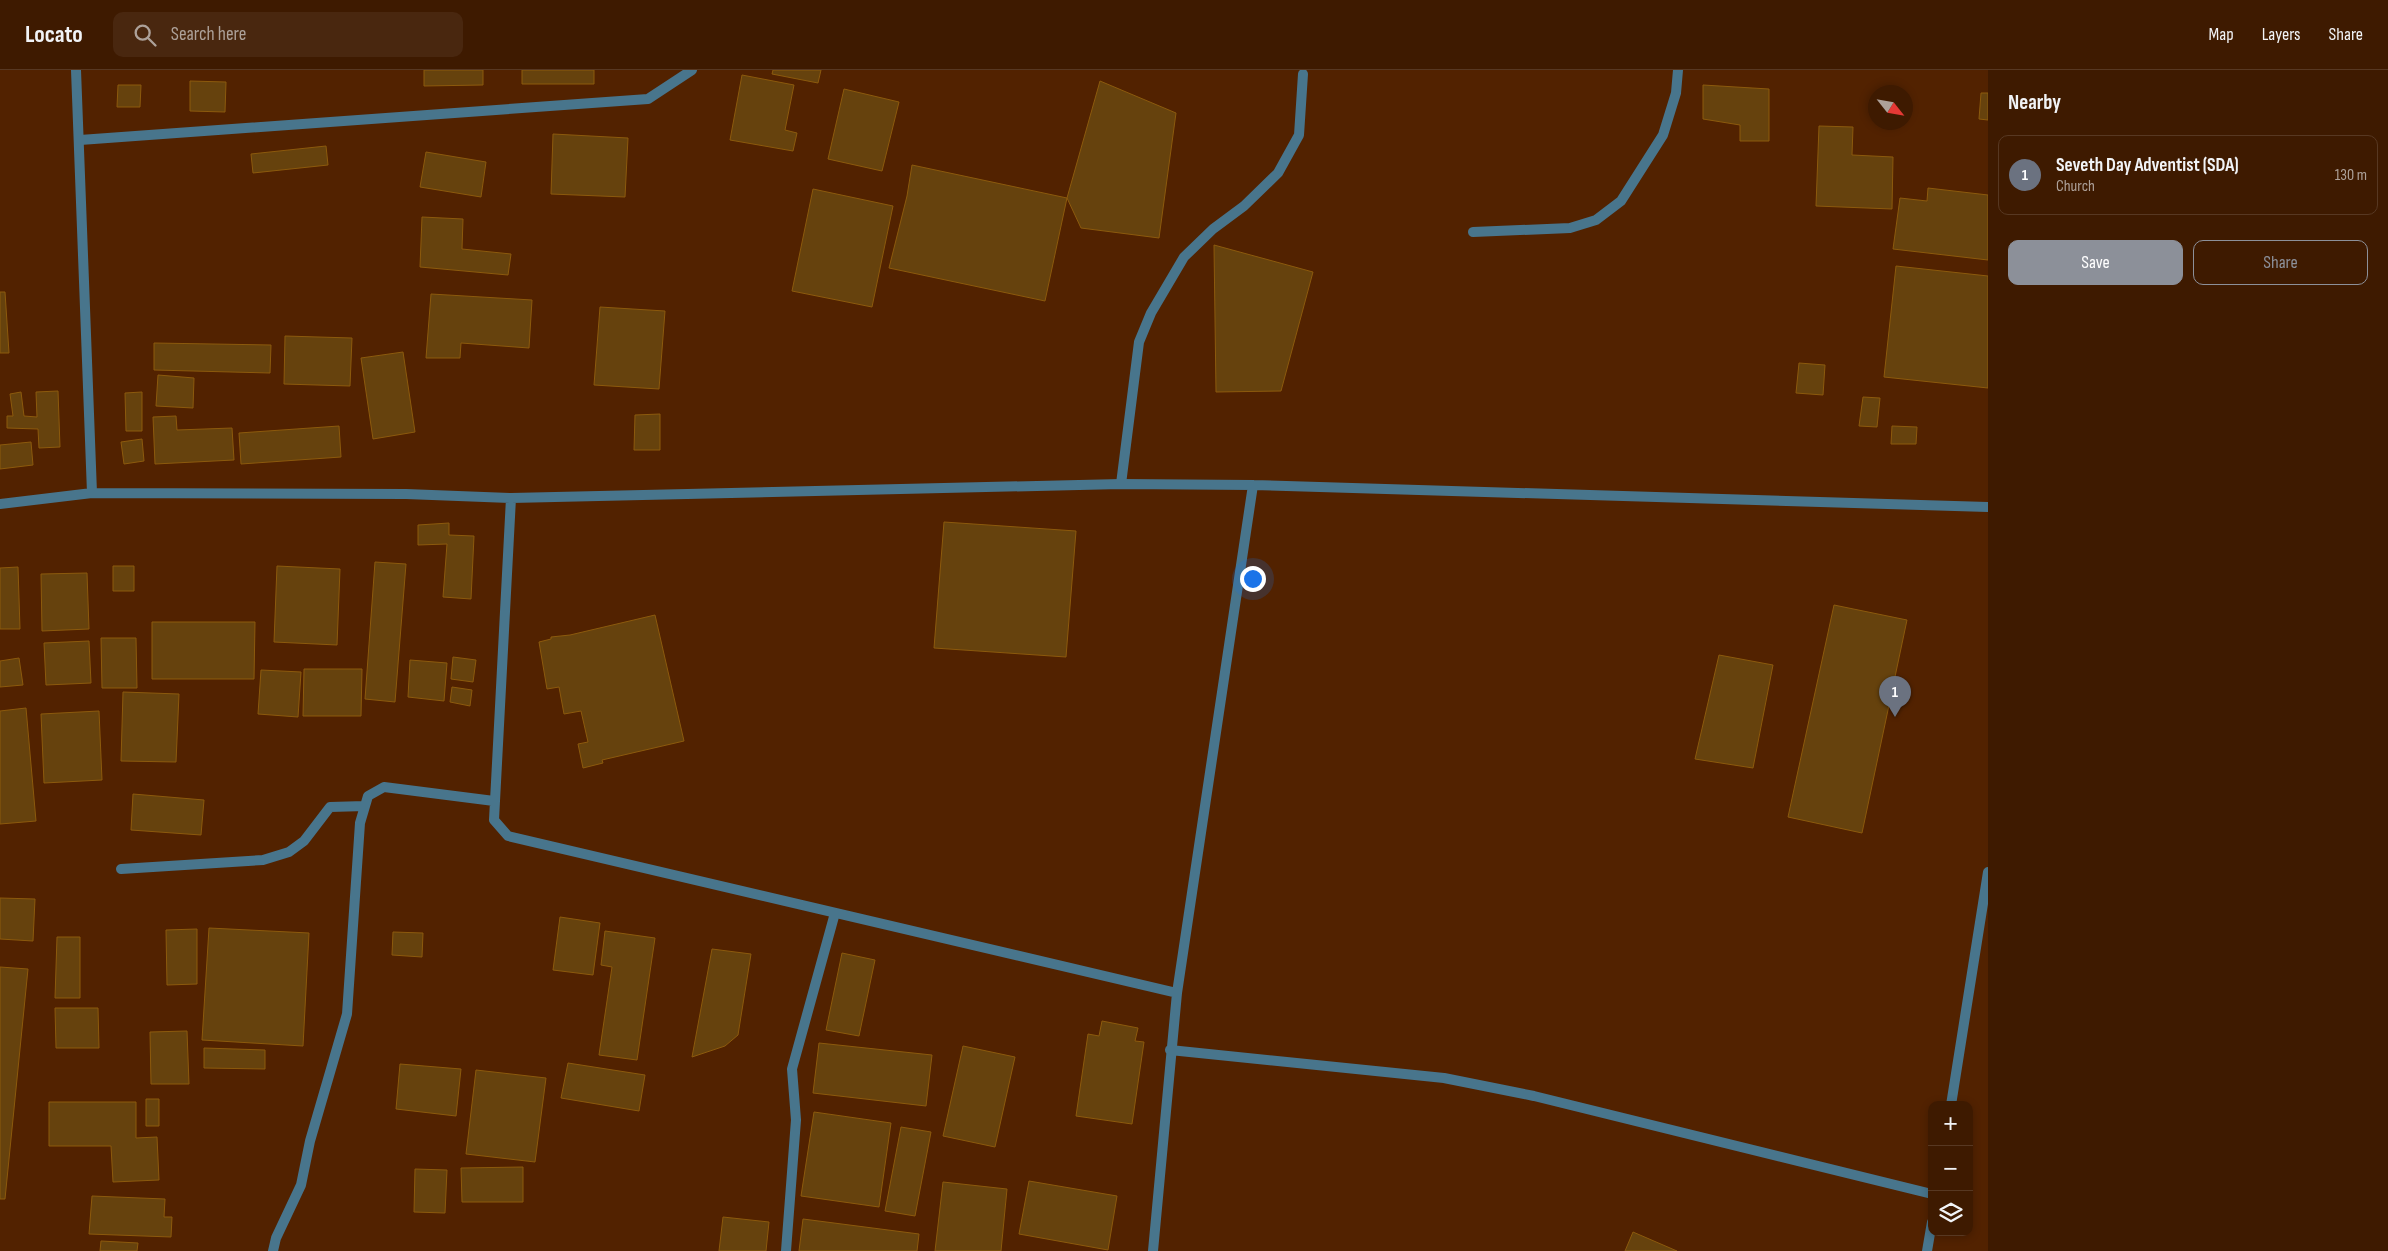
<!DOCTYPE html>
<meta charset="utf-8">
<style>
:root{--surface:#3e1a00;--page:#49270f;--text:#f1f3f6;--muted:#ada199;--line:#573822;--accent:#8c9099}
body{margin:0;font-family:"Sofia Sans Condensed",sans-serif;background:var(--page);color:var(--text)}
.controls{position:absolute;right:15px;bottom:15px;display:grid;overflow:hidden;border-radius:10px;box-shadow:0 2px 8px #0003}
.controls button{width:45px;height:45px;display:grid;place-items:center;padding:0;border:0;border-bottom:1px solid var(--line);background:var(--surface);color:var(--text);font:25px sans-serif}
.compass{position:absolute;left:1868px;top:15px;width:45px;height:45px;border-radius:50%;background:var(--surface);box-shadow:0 2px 8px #0003;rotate:121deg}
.you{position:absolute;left:1252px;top:508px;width:18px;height:18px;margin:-12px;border:4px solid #fff;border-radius:50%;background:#1a73e8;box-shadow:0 0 0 8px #1a73e833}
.badge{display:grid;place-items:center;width:32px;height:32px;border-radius:50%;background:var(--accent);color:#fff;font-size:16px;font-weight:700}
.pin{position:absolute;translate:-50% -41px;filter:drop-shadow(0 1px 2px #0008)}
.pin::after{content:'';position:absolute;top:26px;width:18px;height:15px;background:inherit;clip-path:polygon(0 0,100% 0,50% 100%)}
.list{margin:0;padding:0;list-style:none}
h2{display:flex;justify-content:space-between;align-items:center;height:65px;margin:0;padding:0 20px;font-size:21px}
h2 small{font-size:16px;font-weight:400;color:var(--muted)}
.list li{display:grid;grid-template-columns:32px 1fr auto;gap:15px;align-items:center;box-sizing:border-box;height:80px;margin:0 10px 10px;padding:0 10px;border:1px solid var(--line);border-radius:10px}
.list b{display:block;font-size:19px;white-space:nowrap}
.list p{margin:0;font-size:16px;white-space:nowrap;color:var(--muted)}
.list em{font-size:16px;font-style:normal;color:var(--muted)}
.actions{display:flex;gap:10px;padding:15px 20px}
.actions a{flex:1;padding:11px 0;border:1px solid var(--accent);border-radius:10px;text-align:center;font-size:18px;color:var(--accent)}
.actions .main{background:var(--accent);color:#fff}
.icon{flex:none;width:28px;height:28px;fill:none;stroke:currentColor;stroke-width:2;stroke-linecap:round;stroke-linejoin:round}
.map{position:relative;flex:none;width:1988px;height:1181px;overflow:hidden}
header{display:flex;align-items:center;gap:30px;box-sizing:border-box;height:70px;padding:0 25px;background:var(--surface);border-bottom:1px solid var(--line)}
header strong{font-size:24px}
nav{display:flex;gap:28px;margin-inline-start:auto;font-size:18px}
.search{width:350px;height:45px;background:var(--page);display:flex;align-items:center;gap:12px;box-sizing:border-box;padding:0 18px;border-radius:10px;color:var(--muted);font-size:19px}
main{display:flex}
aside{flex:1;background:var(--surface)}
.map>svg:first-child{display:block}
.building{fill:#66420d;stroke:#8c5a0d}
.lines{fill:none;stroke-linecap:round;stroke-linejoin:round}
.lane{stroke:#48758c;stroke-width:10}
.street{stroke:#48758c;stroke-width:10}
</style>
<header>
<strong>Locato</strong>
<div class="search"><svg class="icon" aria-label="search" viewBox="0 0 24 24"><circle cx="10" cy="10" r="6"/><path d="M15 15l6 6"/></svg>Search here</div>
<nav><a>Map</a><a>Layers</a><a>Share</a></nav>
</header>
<main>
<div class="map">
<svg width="1988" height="1181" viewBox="0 0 1988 1181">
<rect width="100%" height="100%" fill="#522200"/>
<path class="building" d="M424,0h59v15l-59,1z
M522,0h72v14h-72z
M773,0h48l-3,13 -46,-9z
M742,5l52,10 -9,45 12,3 -4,18 -63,-11z
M190,11l36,1 -1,30 -35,-1z
M1100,11l76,32 -17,125 -78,-10 -14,-30z
M118,15h23l-1,22h-23z
M1703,15l66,4v52h-29v-16l-37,-6z
M844,19l55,13 -17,69 -54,-12z
M1981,23h7v27l-9,-1z
M1819,56l34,1 -1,28 41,2 -1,52 -76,-3z
M553,64l75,4 -3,59 -74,-3z
M326,76l2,19 -75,8 -2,-19z
M426,82l60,10 -5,35 -61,-10z
M912,95l155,33 -22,103 -156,-33 18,-72z
M1928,118l60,7v65l-95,-11 7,-51 27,3z
M813,119l80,17 -21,101 -80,-16z
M422,147l41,2 -1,30 49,5 -3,21 -88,-8z
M1214,175l99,27 -32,119 -65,1z
M1896,196l92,10v112l-104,-11z
M0,222h5l4,61h-9z
M431,224l101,6 -3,48 -68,-5 -1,15h-34z
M600,237l65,4 -6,78 -65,-4z
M285,266l67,2 -2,48 -66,-2z
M154,273l117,2 -1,28 -116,-3z
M403,282l12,80 -42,7 -12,-81z
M1799,293l26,2 -2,30 -27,-2z
M158,305l36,3 -1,30 -37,-2z
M58,321l2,56 -21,1 -1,-19 -31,-1v-12h6l-3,-22 11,-2 3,24 13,1 -1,-25z
M142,322v39h-16l-1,-38z
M1863,327l17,1 -3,29 -18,-1z
M660,344v36h-26l1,-35z
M176,346l1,14 55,-2 2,32 -79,4 -2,-47z
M339,356l2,31 -100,7 -2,-31z
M1892,356l25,1 -1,17h-25z
M142,369l2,22 -20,3 -3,-22z
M31,372l2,23 -33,4v-24z
M944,452l132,9 -10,126 -132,-9z
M449,453v12l25,1 -3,63 -28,-2 4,-53 -29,1v-20z
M375,492l31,2 -11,138 -30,-3z
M113,496h21v25h-21z
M277,496l63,3 -3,76 -63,-3z
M18,497l2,62h-20v-61z
M87,503l2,56 -47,2 -1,-57z
M1834,535l73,15 -45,213 -74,-16z
M655,545l29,126 -82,19 1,3 -20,5 -5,-24 10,-2 -7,-31 -17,3 -5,-27 -12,2 -8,-47 12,-3v-2l19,-2z
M152,552h103l-1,57h-102z
M101,568h35l1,50h-35z
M89,571l2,42 -45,2 -2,-42z
M1719,585l54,10 -20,103 -58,-9z
M453,587l23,3 -3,22 -22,-3z
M19,588l4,27 -23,2v-26z
M410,590l37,3 -3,38 -36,-4z
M304,599h58l-1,47h-58z
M261,600l40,2 -3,45 -40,-3z
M452,617l20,3 -2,16 -20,-4z
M123,622l56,2 -3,68 -55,-1z
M26,638l10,113 -36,3v-113z
M99,641l3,69 -58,3 -3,-69z
M133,724l71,6 -3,35 -70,-5z
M0,828l35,1 -2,42 -33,-2z
M560,847l40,6 -7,52 -40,-5z
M209,858l100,5 -6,113 -101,-6z
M197,859v55l-30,1 -1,-55z
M605,861l50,7 -18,122 -38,-5 13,-88 -11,-2z
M393,862l30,1 -1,24 -30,-2z
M57,867h23v61h-25z
M712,879l39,5 -13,81 -13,11 -33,11z
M842,883l33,7 -16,76 -33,-6z
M0,897l28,2 -23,230h-5z
M55,938h43l1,40h-43z
M1102,951l36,7 -3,13 9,1 -12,82 -56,-8 12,-82 11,2z
M187,961l2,53h-38l-1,-52z
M819,973l113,12 -6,51 -113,-13z
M963,976l52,11 -20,90 -52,-11z
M204,978l61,2v19l-61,-1z
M568,993l77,12 -6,36 -78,-13z
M400,994l61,5 -5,47 -60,-7z
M476,1000l70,8 -11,84 -69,-8z
M146,1029h13v27h-13z
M49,1032h87v36l21,-1 2,43 -46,2 -2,-36h-62z
M814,1042l77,11 -12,84 -78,-11z
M901,1057l30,5 -16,84 -30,-5z
M523,1097v35h-61l-1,-34z
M415,1099l32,1 -2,43 -31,-1z
M1029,1111l88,15 -9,54 -89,-16z
M943,1112l64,7 -6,62h-66z
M92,1126l73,3 -1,18h8l-1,20 -82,-3z
M723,1147l46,5 -3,29h-47z
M803,1149l116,15 -2,17h-118z
M1633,1162l44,19h-52z
M101,1171l37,2 -1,8h-37z"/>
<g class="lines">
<path class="lane" d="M1121,414l18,-142 12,-29 33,-56 29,-28 31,-23 34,-33 21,-38 4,-61"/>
<path class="street" d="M76,0l16,423
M80,70l568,-41 44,-29
M1473,162l97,-4 26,-8 25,-19 42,-66 13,-42 2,-23
M511,428l-17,322 14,16 669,157
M0,434l92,-11 314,1 105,4 610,-14 132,1 735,22
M121,799l142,-9 26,-8 15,-11 26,-34 35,-1
M1170,980l274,28 90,18 398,98
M1951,1035l37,-233
M273,1181l3,-13 25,-53 9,-44 37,-127 13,-191 8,-27 16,-9 110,14
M786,1181l10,-131 -4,-51 43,-156
M1153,1181l24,-258 76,-508
M1927,1181l5,-29"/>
</g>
</svg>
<div class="controls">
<button>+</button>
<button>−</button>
<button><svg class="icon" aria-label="layers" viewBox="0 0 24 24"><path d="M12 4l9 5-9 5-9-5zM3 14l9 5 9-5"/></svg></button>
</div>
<svg class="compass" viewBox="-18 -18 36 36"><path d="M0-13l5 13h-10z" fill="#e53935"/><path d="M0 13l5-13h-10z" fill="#ada199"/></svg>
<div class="you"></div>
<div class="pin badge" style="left:1895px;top:647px;background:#6b7280">1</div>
</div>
<aside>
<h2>Nearby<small></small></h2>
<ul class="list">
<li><span class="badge" style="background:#6b7280">1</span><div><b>Seveth Day Adventist (SDA)</b><p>Church</p></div><em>130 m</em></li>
</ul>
<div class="actions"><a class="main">Save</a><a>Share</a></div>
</aside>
</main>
